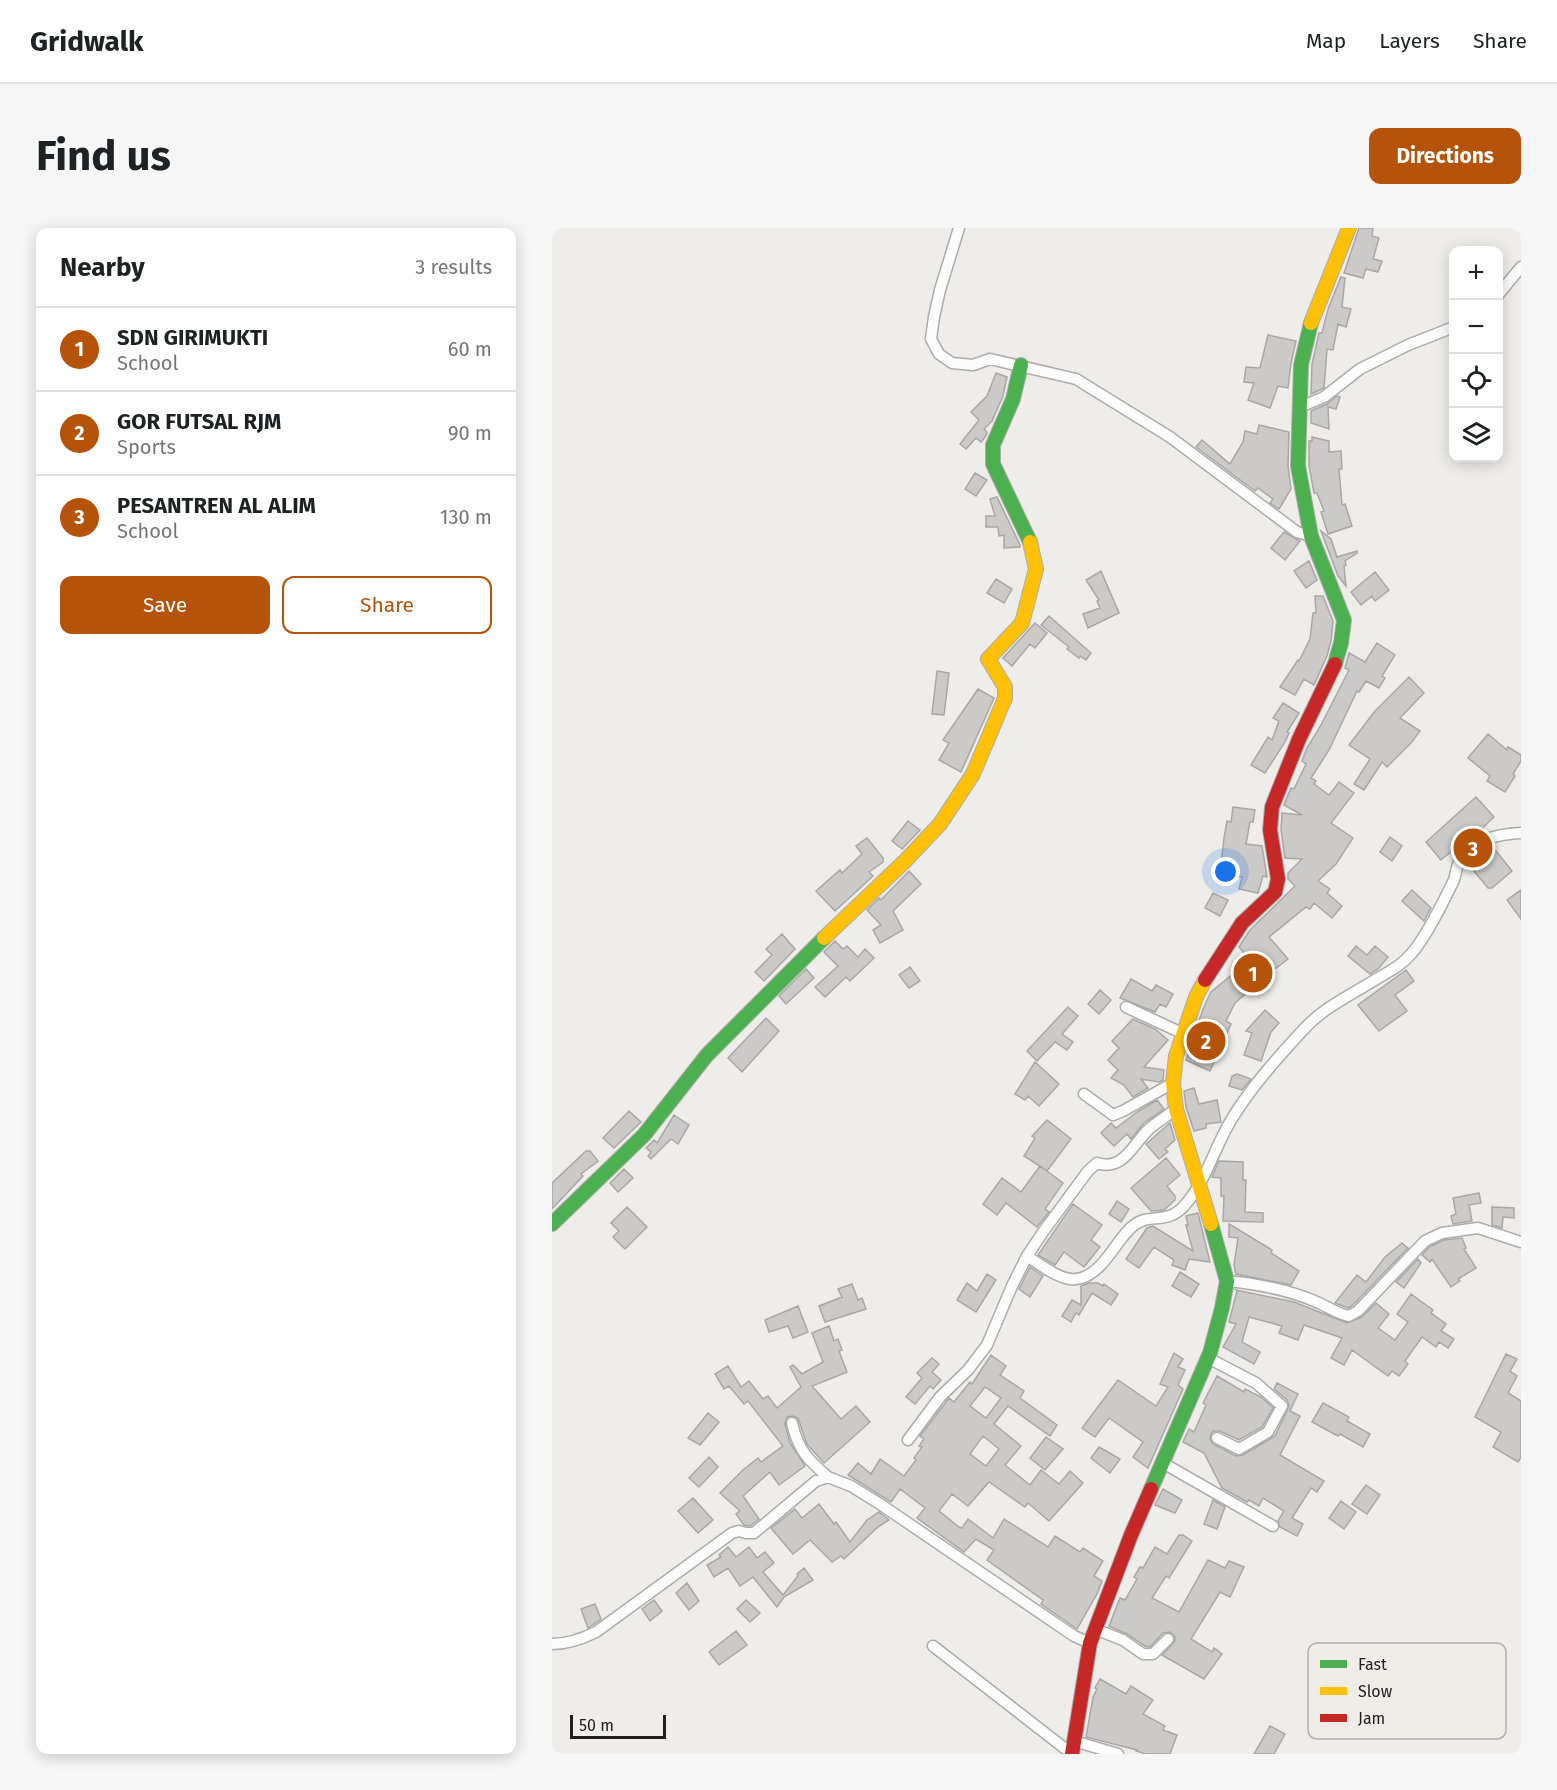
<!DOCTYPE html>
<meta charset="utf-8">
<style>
:root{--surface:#fff;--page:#f6f6f6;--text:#202124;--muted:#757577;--line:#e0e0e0;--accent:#b45309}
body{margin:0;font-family:"Fira Sans",sans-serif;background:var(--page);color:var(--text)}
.controls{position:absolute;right:18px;top:18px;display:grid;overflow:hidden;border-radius:12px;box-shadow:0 3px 15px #0003}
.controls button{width:54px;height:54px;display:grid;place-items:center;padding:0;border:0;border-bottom:2px solid var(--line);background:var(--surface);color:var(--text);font:30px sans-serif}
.scale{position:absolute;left:18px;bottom:15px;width:96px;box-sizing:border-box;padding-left:6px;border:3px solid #21201e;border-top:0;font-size:16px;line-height:21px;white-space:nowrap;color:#21201e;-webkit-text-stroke:4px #f0ede9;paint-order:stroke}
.you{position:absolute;left:674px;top:644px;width:21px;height:21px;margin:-15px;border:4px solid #fff;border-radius:50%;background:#1a73e8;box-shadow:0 0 0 9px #1a73e833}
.badge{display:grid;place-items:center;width:39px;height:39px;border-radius:50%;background:var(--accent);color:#fff;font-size:20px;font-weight:700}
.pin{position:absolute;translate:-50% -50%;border:3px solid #fff;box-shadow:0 2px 6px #0006}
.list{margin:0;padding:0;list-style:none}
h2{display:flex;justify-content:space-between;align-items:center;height:78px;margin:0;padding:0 24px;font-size:26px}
h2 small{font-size:20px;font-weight:400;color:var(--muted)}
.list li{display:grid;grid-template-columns:39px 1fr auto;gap:18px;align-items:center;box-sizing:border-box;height:84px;padding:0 24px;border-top:2px solid var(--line)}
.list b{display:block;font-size:22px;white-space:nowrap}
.list p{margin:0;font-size:20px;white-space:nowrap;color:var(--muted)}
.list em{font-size:20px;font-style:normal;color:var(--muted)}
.actions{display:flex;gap:12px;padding:18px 24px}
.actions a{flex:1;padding:14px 0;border:2px solid var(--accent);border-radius:12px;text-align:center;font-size:21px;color:var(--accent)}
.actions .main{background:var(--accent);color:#fff}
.icon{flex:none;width:33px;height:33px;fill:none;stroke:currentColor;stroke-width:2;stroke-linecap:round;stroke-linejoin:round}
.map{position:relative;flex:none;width:969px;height:1526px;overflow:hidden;border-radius:12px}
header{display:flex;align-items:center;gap:36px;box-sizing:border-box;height:84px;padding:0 30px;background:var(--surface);border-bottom:2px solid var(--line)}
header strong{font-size:28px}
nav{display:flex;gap:33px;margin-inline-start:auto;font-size:21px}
.intro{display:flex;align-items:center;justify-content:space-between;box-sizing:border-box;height:144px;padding:0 36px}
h1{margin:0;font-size:42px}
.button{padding:15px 27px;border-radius:12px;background:var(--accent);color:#fff;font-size:21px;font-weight:700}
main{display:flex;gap:36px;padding:0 36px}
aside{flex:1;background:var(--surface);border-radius:12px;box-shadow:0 3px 15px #0003}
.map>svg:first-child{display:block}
.building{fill:#cccac8;stroke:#a8a7a5;stroke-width:1.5;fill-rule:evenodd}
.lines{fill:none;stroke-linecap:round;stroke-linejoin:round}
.street-casing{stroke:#aeacaa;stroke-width:13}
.fast-casing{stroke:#aeacaa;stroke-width:16}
.slow-casing{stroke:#aeacaa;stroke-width:16}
.jam-casing{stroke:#aeacaa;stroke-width:16}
.street{stroke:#fdfcfc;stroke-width:10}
.fast{stroke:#4caf50;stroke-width:14}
.slow{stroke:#ffc107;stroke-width:14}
.jam{stroke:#c62828;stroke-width:14}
.key{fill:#f0ede9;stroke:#b2b0ac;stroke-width:1.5}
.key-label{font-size:16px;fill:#21201e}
</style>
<header>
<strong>Gridwalk</strong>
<nav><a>Map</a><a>Layers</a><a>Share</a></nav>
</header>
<div class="intro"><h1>Find us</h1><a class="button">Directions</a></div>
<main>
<aside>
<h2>Nearby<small>3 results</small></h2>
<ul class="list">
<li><span class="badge">1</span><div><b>SDN GIRIMUKTI</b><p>School</p></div><em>60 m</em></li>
<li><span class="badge">2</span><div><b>GOR FUTSAL RJM</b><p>Sports</p></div><em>90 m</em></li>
<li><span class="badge">3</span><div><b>PESANTREN AL ALIM</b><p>School</p></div><em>130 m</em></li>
</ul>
<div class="actions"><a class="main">Save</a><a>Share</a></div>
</aside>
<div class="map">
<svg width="969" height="1526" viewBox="0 0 969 1526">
<rect width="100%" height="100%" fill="#efedea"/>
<path class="building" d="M807,0h14l-1,8 7,2 -6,21 9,2 -4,11 -12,-3 -3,9 -19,-5z
M789,49l4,1 -3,29 9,2 -5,18 -8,-3 -5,26 -6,-1 -3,39 -13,6 1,-30 7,-31h3l6,-24z
M716,107l28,6 -5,22 -3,25 -10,-2 -8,22 -22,-8 6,-17 -10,-1 2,-15 14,1z
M444,145l11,4 -4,19 -11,25 -8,8 3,3 -1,4 -5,6 -5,-4 -10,11 -6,-5 19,-24 -8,-8 16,-16z
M785,168l3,1 -4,12 -8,-2 1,22 -18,-6v-12l16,-7z
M707,197l30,7 -1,34 3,23 -12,20 -9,-6 3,-4 -15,-11 -3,3 -59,-44 6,-7 28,24 13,-22 2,-11 12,3z
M760,209l17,4v11l12,-1 1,18h-3l3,36 3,-1 7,22 -24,8 -7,-22 3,-1 -7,-18h-3l-5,-28v-24h3z
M423,245l12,7 -11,16 -11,-7z
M445,269l23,48v2l-16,1v-13l-5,1 -1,-9h-12v-11h9l-5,-17z
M769,303l10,8 6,18 20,-6v2l-12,8 1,4 -2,1 2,20 -8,-10z
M732,304l16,9 -15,19 -14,-12z
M757,333l8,19 -11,8 -12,-17z
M549,343l18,42 -31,15 -5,-14 17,-6 -3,-7 2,-1 -13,-20z
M823,344l14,18 -14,11 -3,-5 -11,9 -10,-13z
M444,351l16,10 -8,14 -17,-10z
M763,368h8l10,25 -2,20 -4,15 -13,29 -10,-6 -9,16 -15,-8 18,-27 1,1 11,-22 3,-26h3z
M497,388l42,37 -5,7 -6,-4 -1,2 -12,-9 2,-2 -28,-22z
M483,395l12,10 -12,15 -5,-4 -18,22 -9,-8z
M825,415l18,12 -13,21 3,2 -6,10 -13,-7 -7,11 -2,-1 -28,59 -18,28 5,3 -2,3 15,11 10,-13 15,11 -23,30 22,15 -17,26 -18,17 12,8 -3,4 15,13 -10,12 -18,-15 -4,6 -4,-2 -37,30 19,22 -18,14 -13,-5 -13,27 -9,8 -9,18 5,3 -21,47 -24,-11 17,-51 8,-17 39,-32 -11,-13 11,-17 45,-44 -7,-7v-6l14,-14 -17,-1 -4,-28 1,-17 20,2 -18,-10 7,-17 3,1 12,-25 -4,-3 5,-13 14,-23 28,-55 -4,-2 4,-15 16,9z
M385,443l12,2 -5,42 -12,-1z
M857,449l15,16 -24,25 20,13 -9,12 -24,24 -5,-5 -18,28 -10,-6 16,-25 -21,-14 26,-34z
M426,461l16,9 -33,74 -22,-12 10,-17 -6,-3z
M731,475l16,10 -12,19 2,1 -4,9 -20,31 -14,-8 17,-28 4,3 7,-19 -6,-3z
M936,506l19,16 1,-3 13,8v6l-8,13 2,2 -10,16 -18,-11 3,-5 -22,-18z
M924,569l18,20 -20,19 -2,-2 -31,26 -15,-18z
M681,579l22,3 -2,12h-3l-4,22 16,2 5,31 -4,-1 -5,17 -19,-4 3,-12 -22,-3 4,-36 3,-17 4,1z
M356,593l12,9 -18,19 -10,-8z
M838,609l12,9 -10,15 -12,-9z
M315,610l16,20v4l-14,10 4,4 -38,35 -19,-20 24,-21 2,3 20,-19 -6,-8z
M940,618l20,25 -20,17h-4l-19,-23z
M357,643l12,13 -28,27 10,19 -23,13 -7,-13 8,-5 -14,-15 12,-12 2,2z
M860,662l19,18 -7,13 -22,-20z
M969,662v29l-14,-19z
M661,665l15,7 -8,16 -15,-8z
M230,706l13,15 -31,32 -9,-9 17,-17 -6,-6z
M283,713l8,8 4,-3 11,11 7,-8 9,9 -24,23 -4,-4 -21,20 -10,-10 23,-21 -14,-14z
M804,718l11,9 8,-9 13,11 -10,12 -8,5 -22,-18z
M358,739l10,14 -11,7 -10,-13z
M254,741l8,9 -28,26 -7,-8z
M854,742l8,11 -19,14 12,16 -28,20 -21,-26z
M579,751l21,12 4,-6 17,9 -7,13 -6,-3 -5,8 -35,-14z
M548,762l11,10 -12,14 -11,-10z
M516,779l10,9 -16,18 11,8 -6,8 -12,-8 -18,19 -10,-10z
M713,782l14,13 -8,9 -10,29 -17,-6 8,-22 -6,-2z
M214,790l13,13 -37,41 -14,-14z
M581,791l22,10 13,11 -24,27 20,3 -1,10 -4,2 -18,-3 7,9 -15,9 -9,-12 -13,-7 7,-8 -10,-10 11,-12 -7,-7z
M483,834l24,22 -20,22 -11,-10 -3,4 -10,-6z
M685,846l14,5 -9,11 -13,-4 3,-10z
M642,860l5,16 18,-4 4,22 -15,2v4l-12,3 -8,-24 -2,-16z
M605,872l7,9 -20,14 -13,16 -4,-5 -13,12 -13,-13 10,-10 5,5 21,-16z
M77,883l12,11 -27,26 -11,-10z
M122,887l15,10 -11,19 -7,-5 -20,20 -3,-3 3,-4 -5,-4 8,-8 3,3z
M495,892l24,19 -24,32 -23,-15 11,-18 -3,-2z
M618,895l5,17 -10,9 3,3 -9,7 -13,-15z
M34,923h4l8,10 -17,13 2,2 -31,33v-26z
M614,930l14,17 -13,11 8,10v4l-11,10 -13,1 -20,-23z
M667,933l24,1v18h3l-1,32 18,1v9l-40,-1 1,-25h-3v-18l-9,-1z
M488,938l23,17 -18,26 4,3 -12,15 -31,-24 -9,12 -14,-11 19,-26 19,14z
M72,941l9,9 -15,14 -8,-9z
M927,965l2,10 -12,2 3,16 -19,3 -2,-8 5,-2 -3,-16z
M565,973l12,8 -8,13 -12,-8z
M521,976l29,21 -11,15 9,7 -16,20 -20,-15 -9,13 -17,-10z
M75,979l20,20 -22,22 -12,-12 6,-6 -8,-8z
M940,979l22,1v10l-11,-1 -1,11 -10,-3z
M646,985l12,49 -21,-3 -4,11 -13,-5 2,-5 -20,-13 -15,21 -13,-9 21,-31 6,-2 40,25 -7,-26h2l-2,-9z
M677,996l43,26 -1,3 28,18 -8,14 -55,-11 -2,-9 4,-27 -9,-1z
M910,1010l4,10 -2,1 12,19 -18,11 2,2 -9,6 -19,-28 -2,3 -8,-7 7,-8 15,-7z
M850,1015l6,5 -55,57 -5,3 -13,-5 22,-28 9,7 19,-25z
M866,1031l3,4 -17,25 -8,-6z
M478,1039l13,9 -13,21 -11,-8z
M628,1044l19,12 -8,13 -19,-11z
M435,1046l9,6 -20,32 -19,-12 10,-17 10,8z
M537,1055h9l5,3 1,-2 14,10 -7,11 -19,-12 -13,22 -3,-2 -5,9 -9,-6 10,-16 9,5v-19z
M300,1056l6,16 4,-2 4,11 -41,13 -6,-16 23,-9 -4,-8z
M684,1062l58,12 53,21 15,-6 14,-14 13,11 -11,14 17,12 13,-18 -11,-8 14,-20 22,16 -2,3 15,11 -5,7 13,8 -6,9 -9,-6 -3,5 -14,-10 -17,24 3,3 -9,12 -7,-5 -4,5 -36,-26 -8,15 -13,-7 11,-20 -38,-13 -6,15 -19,-7 3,-7 -33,-9 -7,25 18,10 -6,12 -31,-17 13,-23 -7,-2 8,-31z
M246,1078l10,26 -15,6 -5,-12 -19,6 -4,-12z
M277,1098l5,15 4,-2 4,11 -3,1 8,21 -35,14 29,33 15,-13 14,16 -46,41 -17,-19 -9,-26 -5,-2 -6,1 -2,7 5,19 15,23 -26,19 -9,-13 -27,24 16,23 -9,7 -6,-1 -8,-11 4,-3 -20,-18 23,-23 15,-12 3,4 22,-16 -35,-45 -4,3 -15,-18 -5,3 -9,-15 13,-8 13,21 8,-6 14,18 5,-3 9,12 24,-21 -11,-20 3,-2 9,9 21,-12 -11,-29z
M622,1125l9,6 -5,8 7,3 -7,15 5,4 -35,79 -15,-11 10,-15 -34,-24 -14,19 -13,-9 36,-48 38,26 12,-19 -8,-3z
M954,1126l11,5 -7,12 7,5 -9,17 13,8v56l-3,5 -25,-15 8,-15 -26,-15z
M439,1127l15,11 -6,9 24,16 -4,7 37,27 -7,11 -42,-30 -14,18 27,22 -16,19 25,20 11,-15 18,14 11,-13 13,12 -34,38 -21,-18 -3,4 -36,-25 -21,24 -16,-12 -13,17 20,16 3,1 6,-9 25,19 11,-19 44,28 7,-11 25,16 3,-4 20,13 -9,15 8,5 -5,13 -20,35 -36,-25 2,-4 -56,-40 7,-10 -18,-11 -12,13 -47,-34 8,-10 -25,-19 -9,13 -43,-27 10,-12 13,11 9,-15 24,17 12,-16 -2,-2 8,-11 -3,-1 5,-7 -4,-3 26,-34 3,-4 5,4 16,-20 2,2zM433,1159l16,11 -15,20 -16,-12zM431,1208l16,13 -13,17 -16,-12z
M380,1130l7,6 -7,8 9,8 -8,9 -3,-3 -15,18 -9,-7 16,-19 -5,-5z
M665,1148l27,16 1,-3 16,8 12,11 -11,19 -23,13 -19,-9h-7l-2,3 -1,5 3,5 23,12 7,-1 32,-19 14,-30 -2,-6 -13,-11 3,-6 21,11 -8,17 10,5 -20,39 44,26 -7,11 -6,-4 -19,30 11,6 -6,12 -17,-9 -2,-6 6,-10 -21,-13 -4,8 -10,-6 -2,2 -25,-14 -18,-35 -21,-11 6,-13 5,3 12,-27 -3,-2z
M771,1175l26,14 -2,4 23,13 -7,13 -23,-13 -2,2 -26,-14z
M156,1185l11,9 -19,23 -12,-7z
M494,1209l17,12 -18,21 -15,-12z
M547,1219l21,12 -10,14 -19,-15z
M157,1229l9,10 -19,20 -10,-9z
M814,1257l14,10 -13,19 -15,-10z
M611,1261l19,11 -7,13 -20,-8z
M141,1270l20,22 -15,13 -20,-22z
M661,1272l12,7 -8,22 -13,-5z
M789,1273l15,11 -12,17 -15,-11z
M267,1276l15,20 2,-2 14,20 17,-22 12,-8 10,8 -11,7 -34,32 -3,-3 -9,6 -22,-22 -17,14 -22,-26 24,-19 7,9z
M627,1307h4l9,6 -23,37 -3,-2 -14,22 27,14 29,-52 17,8 4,-7 15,6 -14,30 -10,-5 -29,47 21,13 2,-4 8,6 -18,25 -42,-24 13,-14v-4l-5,-5 -7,1 -13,14 -5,-1 -18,-12 -18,-8 11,-28 5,2 12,-21 -3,-2 6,-10 3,1 12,-21 12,7z
M176,1319l8,10 13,-10 8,11 8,-6 9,11 -11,9 20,23 15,-19 -1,-2 7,-6 9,12 -29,17 -7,10 -24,-30 -13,9 -12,-18 -14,9 -7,-12 14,-8 -2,-2z
M135,1355l12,18 -10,9 -13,-17z
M102,1372l8,11 -12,10 -8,-12z
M194,1372l14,13 -10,9 -13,-13z
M43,1376l6,15 -13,9 -7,-19z
M184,1403l11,14 -28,20 -10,-13z
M548,1451l26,15 5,-8 22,14 -10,14 22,12 -2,4 14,5 -7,19h-24l-10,-3 1,-1 -51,-13 7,-40 4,-8 -2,-1z
M718,1498l15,8 -11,20h-20z"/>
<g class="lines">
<g class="street-casing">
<path id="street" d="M407,0l-19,62 -6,27 -3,22 8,15 13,9 21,2 17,-6 86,20 94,58 127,95 14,4
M946,67l23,-28
M748,179l24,-10 36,-28 48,-24 46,-18
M574,779l58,27
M532,866l29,21 10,-4 50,-28
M475,1028c34,23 53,39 83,-2 7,-9 14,-21 23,-28 16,-14 34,0 52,-21 22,-25 30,-60 48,-88 19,-31 46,-61 71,-88 20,-22 49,-35 74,-51 12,-7 24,-13 33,-24 15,-16 33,-54 43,-74 2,-6 2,-12 5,-18 8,-22 41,-28 62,-29
M675,1053c31,3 63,9 92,22 10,4 18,11 30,13l9,-5 67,-70 17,-8 36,-5 43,14
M656,1130l48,25 26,23 -14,26 -29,17 -22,-11
M240,1195c6,27 16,37 36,54
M356,1212l32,-43 28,-27 19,-25 25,-59 15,-30 16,-24 45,-61 9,-8c26,9 36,-19 52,-34 8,-7 18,-13 27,-20
M611,1235l110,63
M543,1401l28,11 20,14h10l15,-15
M0,1416c16,0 30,-5 44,-12l136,-99 7,-2 7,2h8l62,-52 12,-4 23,9 29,18 194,132 16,7
M381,1418l139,108
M522,1513l44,13"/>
</g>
<g class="fast-casing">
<path id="fast" d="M759,95l-10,42 -3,101 13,70 33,84 -3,23 -6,21
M469,137l-8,34 -20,46v19l37,78
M0,996l92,-89 63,-80 117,-117
M599,1261l59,-136 12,-45 5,-27 -16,-57"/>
</g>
<g class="slow-casing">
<path id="slow" d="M759,95l38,-95
M272,710l81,-77 35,-37 33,-50 32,-76v-11l-17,-28 34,-36 14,-54 -6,-27
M653,752l-9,17 -20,59 -3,27 3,26 35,115"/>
</g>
<g class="jam-casing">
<path id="jam" d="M653,752l37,-57 33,-31 3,-13 -8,-49 2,-23 27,-68 36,-75
M520,1526l18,-111 41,-108 20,-46"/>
</g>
<use href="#street" class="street"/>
<use href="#fast" class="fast"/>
<use href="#slow" class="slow"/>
<use href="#jam" class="jam"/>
</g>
<rect x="756" y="1415" width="198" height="96" rx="9" class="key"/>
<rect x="768" y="1432" width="27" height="8" fill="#4caf50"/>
<rect x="768" y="1459" width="27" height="8" fill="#ffc107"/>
<rect x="768" y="1486" width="27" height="8" fill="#c62828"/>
<g class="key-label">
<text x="806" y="1442">Fast</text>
<text x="806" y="1469">Slow</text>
<text x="806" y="1496">Jam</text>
</g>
</svg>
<div class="controls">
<button>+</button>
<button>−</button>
<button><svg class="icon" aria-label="locate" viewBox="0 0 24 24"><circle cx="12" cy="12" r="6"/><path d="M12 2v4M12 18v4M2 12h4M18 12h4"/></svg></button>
<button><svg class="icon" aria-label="layers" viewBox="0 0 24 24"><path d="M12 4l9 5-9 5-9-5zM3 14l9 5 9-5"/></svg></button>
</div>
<div class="scale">50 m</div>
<div class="you"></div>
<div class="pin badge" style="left:701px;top:745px">1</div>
<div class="pin badge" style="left:654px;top:813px">2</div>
<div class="pin badge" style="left:921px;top:620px">3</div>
</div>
</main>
